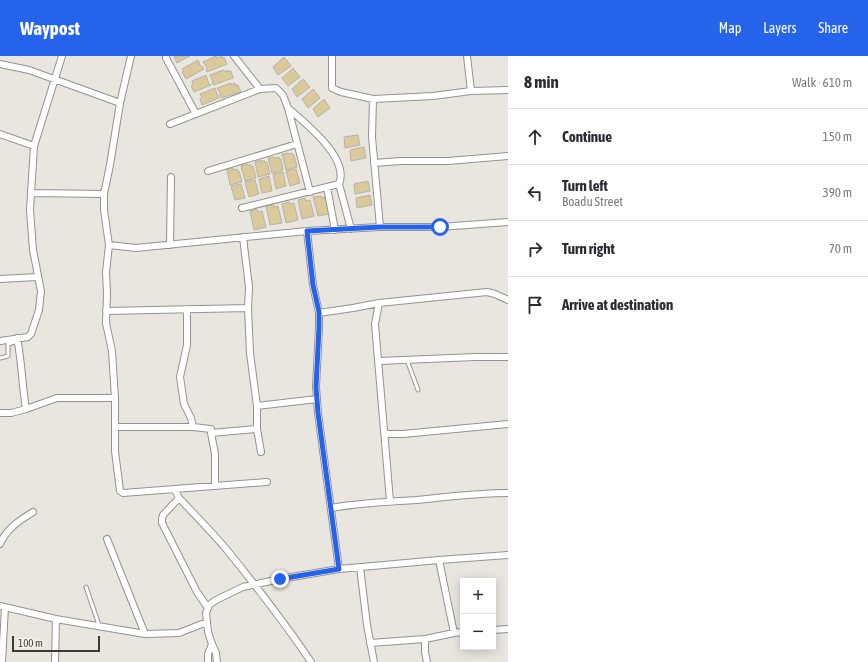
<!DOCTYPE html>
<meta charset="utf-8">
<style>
:root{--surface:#fff;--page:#f2f2f3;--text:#2b2b33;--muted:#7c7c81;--line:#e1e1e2;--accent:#2563eb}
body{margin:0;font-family:"Asap Condensed",sans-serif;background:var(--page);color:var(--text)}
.controls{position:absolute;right:12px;bottom:12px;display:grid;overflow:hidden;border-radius:0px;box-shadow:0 2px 10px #0003}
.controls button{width:36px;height:36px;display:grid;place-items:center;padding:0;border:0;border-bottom:1px solid var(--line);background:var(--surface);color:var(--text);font:20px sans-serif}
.scale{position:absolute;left:12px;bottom:10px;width:88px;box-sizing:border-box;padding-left:4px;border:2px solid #3b3a37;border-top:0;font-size:11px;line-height:14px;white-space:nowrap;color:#3b3a37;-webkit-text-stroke:3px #f6f4ed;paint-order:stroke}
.stop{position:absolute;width:12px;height:12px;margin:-9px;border:3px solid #2563eb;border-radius:50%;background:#fff}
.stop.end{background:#2563eb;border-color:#fff;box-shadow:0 1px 4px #0008}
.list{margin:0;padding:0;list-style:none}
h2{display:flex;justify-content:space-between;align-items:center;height:52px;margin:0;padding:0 16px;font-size:17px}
h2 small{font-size:13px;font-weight:400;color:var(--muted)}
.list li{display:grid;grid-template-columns:26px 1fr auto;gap:12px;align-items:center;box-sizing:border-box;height:56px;padding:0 16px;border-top:1px solid var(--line)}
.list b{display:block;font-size:15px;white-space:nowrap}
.list p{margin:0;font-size:13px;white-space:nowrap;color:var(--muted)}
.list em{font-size:13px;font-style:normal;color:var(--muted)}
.icon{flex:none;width:22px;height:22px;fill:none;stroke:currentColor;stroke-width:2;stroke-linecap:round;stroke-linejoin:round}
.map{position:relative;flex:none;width:508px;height:606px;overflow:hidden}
header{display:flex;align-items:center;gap:24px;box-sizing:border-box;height:56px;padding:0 20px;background:var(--accent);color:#fff}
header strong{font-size:19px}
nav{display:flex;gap:22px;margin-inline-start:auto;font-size:14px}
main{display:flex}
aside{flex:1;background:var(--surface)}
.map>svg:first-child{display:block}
.building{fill:#dac99a;stroke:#b5b3ad}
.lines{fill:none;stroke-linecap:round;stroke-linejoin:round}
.service-casing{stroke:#94928c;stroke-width:5}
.minor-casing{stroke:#94928c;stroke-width:8}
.service{stroke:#fff;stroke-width:3}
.minor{stroke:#fff;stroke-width:6}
.route{stroke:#2563eb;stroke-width:5}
</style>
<header>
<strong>Waypost</strong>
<nav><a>Map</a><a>Layers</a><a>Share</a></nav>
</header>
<main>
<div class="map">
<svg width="508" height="606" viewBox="0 0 508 606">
<rect width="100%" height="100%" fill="#e9e6e0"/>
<path class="building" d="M175,0h15l-13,7 -3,-6z
M216,0l1,2 4,-2 1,2 2,-1 3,7 -20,8 -1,-3 1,-1 -4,-6z
M284,1l7,9 -13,9 -5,-8z
M198,4l3,7 1,-1 2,3 -18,10 -4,-7 2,-1 -2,-2z
M293,12l7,9 -12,9 -6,-8z
M223,14l1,2 4,-2v2l3,-1 2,7 -20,7 -1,-3h1l-3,-7z
M206,19l3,9 2,1 -17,7 -3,-6 2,-1 -1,-4z
M303,23l7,8 -13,10 -5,-8z
M231,27v2l4,-2 1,3 2,-1 3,7 -20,6 -2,-3h2l-4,-7z
M215,32l3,9 1,1 -17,7 -2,-6 2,-1 -2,-4z
M313,33l7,9 -12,10 -6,-9z
M324,43l6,9 -12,9 -5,-8z
M358,79l2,10 -15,3 -1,-11z
M364,91l2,11 -15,3 -1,-11z
M288,97v1l4,-1 1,2h1l3,12 -11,3 -4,-16z
M274,101l1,1 4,-1v2h2l2,11 -11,3 -4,-15z
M261,104v1h4v2l2,-1 3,12 -12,3 -3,-15z
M247,108v1h4l1,2 1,-1 3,12 -11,3 -4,-15z
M233,112v2l4,-1v2h2l3,11 -12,3 -3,-15z
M296,113l4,14 -10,3 -4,-15z
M283,116l3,14 -10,3 -3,-15z
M269,120l3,15 -10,2 -3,-14z
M255,124l4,14 -10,3 -4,-15z
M368,125l2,10 -15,3 -1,-10z
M241,128l4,14 -10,2 -4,-14z
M370,139l2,10 -15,3 -1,-10z
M321,140v2l4,-1 4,17 -11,2 -5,-19z
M305,142l1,3 4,-1 4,16 -12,3 -4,-19z
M289,146l1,2 4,-1 4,17 -12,3 -4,-19z
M273,149l1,2 4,-1 4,17 -12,2 -4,-19z
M257,153l1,3 4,-1 4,16 -12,3 -4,-19z"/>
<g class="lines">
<g class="service-casing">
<path id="service" d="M0,302l8,-2v-12l10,-3
M407,304l11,30
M86,531l13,38"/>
</g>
<g class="minor-casing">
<path id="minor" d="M131,0l-11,47 -10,62 -6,29v16l5,35 -3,27 1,21 -1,30 6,28 3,47v53l5,40 3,2 144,-11
M234,0l26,33
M332,0v32l9,4 32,7 60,-3 38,-5 37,-1
M467,0l4,35
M166,2l30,56
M0,8l29,6 91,33
M373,43l-1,38 8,90
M170,68l90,-35 16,-1 7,7 5,13 22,84
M0,78l34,12
M374,107l27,-2h47l60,-5
M208,115l89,-27
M339,128l12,45
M327,131l8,43
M32,137l72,1
M242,152l97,-24c11,-26 -34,-61 -51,-76
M307,175l6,54 6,28v15l-3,59 2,26 21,156
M243,181l6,50 -1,21 2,45 7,53v23l4,23
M109,189l27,3 171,-17 73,-4h60l68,-5
M170,189l1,-68
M0,223l37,-2
M379,247l-4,21 15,177
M187,253v36l-7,32 4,27 7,14 2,9
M106,255l142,-3
M319,257l34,-5 26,-5 108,-11 8,2 13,6
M17,282c5,24 5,48 9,71
M0,285l28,-4 3,-3 8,-24 2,-19 -8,-41 -3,-40 4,-64 28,-90
M379,305l96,-4h33
M257,350l60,-7
M0,357h11l15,-4 31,-11h58
M115,371h78l18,2v4l46,-4
M211,377l4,21v32
M385,378h18l105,-10
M175,434l4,8c16,17 33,34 48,52 29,36 58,73 84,112
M179,442l-16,17 -1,4v4l35,69 11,16
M331,452c28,-5 56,-6 85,-8 31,-3 61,-7 92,-7
M107,483l38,95
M0,488c6,-15 20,-24 33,-32
M439,504l15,73
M360,511l7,58 7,37
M0,550l56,13 89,15 34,-1 28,-11
M493,574l15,-1
M370,587l55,-4
M2,606l3,-55
M55,606l1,-43
M208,606v-8l4,-10
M217,606l-1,-9 -4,-9 -4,-12 -2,-19 3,-8 7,-5 27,-13 37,-8 59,-10 100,-9 69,-5
M427,606l-2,-10v-13l29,-6 9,-1"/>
</g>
<use href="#service" class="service"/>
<use href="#minor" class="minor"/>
</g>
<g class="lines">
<path class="route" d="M280,523l59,-10 -21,-156 -2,-26 3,-59v-16l-6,-27 -6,-54 73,-4h60"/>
</g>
</svg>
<div class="controls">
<button>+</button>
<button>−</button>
</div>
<div class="scale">100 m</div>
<div class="stop" style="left:440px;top:171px"></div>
<div class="stop end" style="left:280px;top:523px"></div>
</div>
<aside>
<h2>8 min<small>Walk · 610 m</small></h2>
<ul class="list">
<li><svg class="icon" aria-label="ahead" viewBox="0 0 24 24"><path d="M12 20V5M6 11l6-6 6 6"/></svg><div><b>Continue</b></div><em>150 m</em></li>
<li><svg class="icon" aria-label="left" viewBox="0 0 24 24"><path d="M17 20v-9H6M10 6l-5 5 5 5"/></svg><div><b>Turn left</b><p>Boadu Street</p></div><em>390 m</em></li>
<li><svg class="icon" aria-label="right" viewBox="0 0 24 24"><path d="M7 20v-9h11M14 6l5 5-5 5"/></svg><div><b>Turn right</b></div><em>70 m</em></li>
<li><svg class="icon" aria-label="arrive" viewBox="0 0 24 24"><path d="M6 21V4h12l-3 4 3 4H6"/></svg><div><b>Arrive at destination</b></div></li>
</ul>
</aside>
</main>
